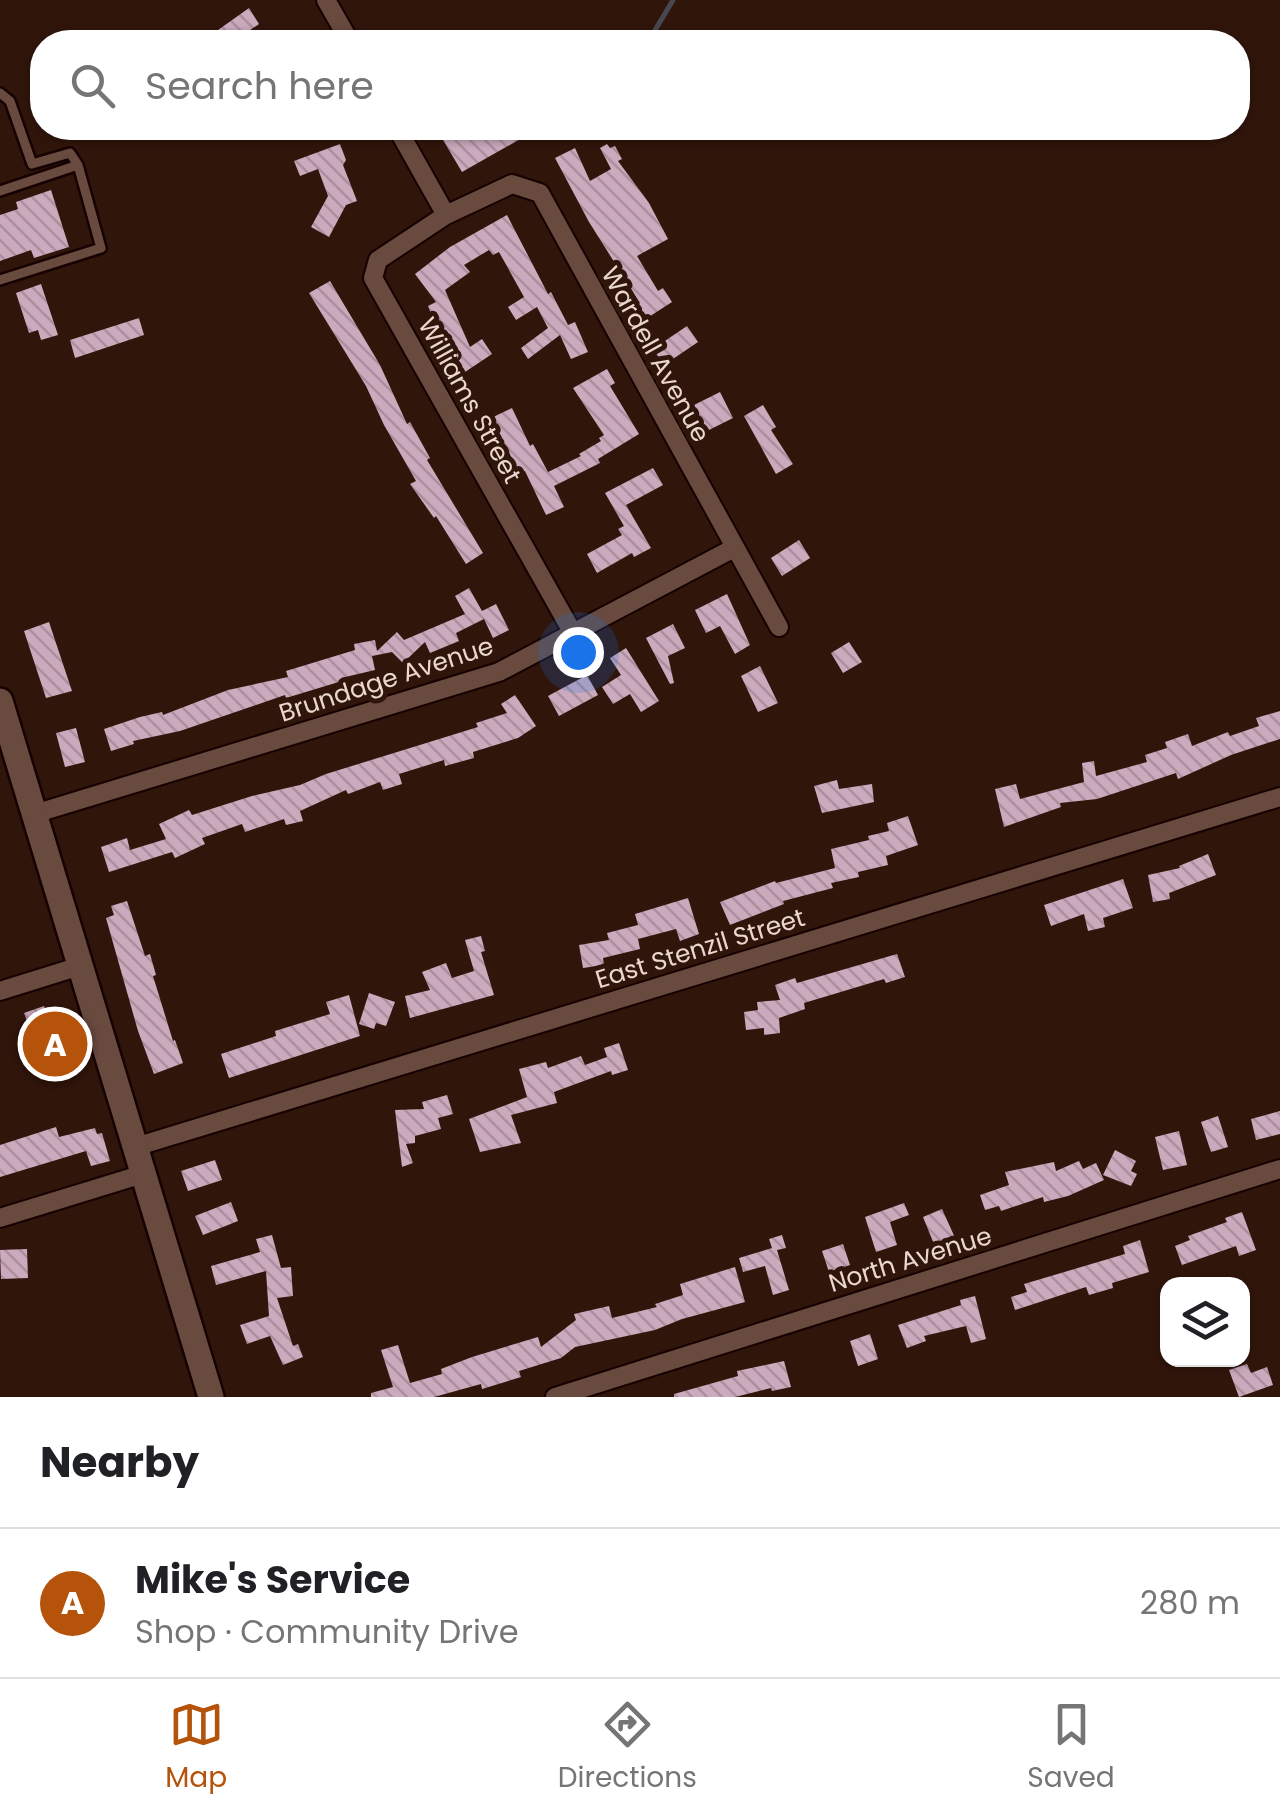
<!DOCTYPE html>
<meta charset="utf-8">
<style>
:root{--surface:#fff;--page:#f6f6f6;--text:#202124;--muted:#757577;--line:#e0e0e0;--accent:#b45309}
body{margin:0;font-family:Poppins,sans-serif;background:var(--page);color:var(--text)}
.controls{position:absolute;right:30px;bottom:30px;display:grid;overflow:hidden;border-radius:20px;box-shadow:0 2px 8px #0004}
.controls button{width:90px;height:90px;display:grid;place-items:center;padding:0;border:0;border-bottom:2px solid var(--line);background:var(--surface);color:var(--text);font:50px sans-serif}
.you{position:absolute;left:578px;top:652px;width:35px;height:35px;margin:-25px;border:8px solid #fff;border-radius:50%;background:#1a73e8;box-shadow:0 0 0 15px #1a73e833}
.badge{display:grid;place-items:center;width:65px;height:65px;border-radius:50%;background:var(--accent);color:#fff;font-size:32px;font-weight:700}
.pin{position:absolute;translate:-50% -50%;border:5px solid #fff;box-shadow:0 2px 10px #0006}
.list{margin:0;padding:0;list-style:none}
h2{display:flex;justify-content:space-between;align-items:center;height:130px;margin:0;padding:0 40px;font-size:42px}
h2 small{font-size:32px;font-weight:400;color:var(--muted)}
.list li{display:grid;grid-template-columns:65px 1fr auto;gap:30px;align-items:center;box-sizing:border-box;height:150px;padding:0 40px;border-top:2px solid var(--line)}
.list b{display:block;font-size:38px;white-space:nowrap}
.list p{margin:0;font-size:32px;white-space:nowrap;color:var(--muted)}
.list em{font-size:32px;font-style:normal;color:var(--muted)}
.icon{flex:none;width:55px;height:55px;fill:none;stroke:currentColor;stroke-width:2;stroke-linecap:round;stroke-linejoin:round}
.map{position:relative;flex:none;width:1280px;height:1397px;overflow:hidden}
.search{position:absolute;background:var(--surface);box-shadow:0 2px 8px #0004;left:30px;right:30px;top:30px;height:110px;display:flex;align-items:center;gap:25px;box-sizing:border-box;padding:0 35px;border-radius:40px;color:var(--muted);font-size:38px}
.sheet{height:280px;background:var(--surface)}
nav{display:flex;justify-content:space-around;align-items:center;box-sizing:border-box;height:140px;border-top:2px solid var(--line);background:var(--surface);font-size:28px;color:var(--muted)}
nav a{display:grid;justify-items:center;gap:5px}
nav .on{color:var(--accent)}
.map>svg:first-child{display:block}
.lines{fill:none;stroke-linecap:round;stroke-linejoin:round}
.stream{stroke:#464950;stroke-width:5}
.building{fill:url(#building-back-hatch)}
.lane-casing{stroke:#160200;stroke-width:14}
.street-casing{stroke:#160200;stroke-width:22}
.secondary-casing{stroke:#160200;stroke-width:30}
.lane{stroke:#694a3e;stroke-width:9}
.street{stroke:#694a3e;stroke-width:18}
.secondary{stroke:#694a3e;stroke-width:25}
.labels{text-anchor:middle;stroke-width:10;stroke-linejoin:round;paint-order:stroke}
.street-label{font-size:25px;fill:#ead7d0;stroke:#30150b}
</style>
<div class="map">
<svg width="1280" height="1397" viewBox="0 0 1280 1397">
<defs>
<pattern id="building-back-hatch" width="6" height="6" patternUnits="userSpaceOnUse" patternTransform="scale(2.5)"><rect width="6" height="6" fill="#cbaabe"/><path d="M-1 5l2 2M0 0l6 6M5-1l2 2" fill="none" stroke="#aa909e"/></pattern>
</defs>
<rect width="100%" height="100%" fill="#30150b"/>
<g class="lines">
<path class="stream" d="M648,42l25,-42"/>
</g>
<path class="building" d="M249,8l10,16 -26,18h-17l-5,-7z
M436,128h80l6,10 -60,34z
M340,144l6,16 -3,5 14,36 -11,4 -17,32 -18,-10 17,-31 -10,-27 -18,7 -6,-15z
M607,144l3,4 5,-2 7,13 -4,2 31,42 19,36 -31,17 21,35 5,-3 9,14 -31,20 -9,-14 8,-5 -51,-81 -34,-64 20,-10 15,33 21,-12 -11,-21z
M51,190l18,57 -35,11 -3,-8 -31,11v-46l18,-6 -2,-7z
M507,215l41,79 3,-2 17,33 7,-3 13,30 -17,7 -11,-24 -32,24 -7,-11 27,-20 -11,-21 -21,13 -8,-13 16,-10 -25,-45 -6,3 -4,-5 -25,15 6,7 -25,18 25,57 12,-8 10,15 -30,20 -16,-23 -18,-45 8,-4 -21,-28 35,-27z
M330,281l50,84 27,59 3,-2 20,36 -3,2 56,93 -17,11 -30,-48 -2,2 -24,-34 6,-3 -32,-56 -18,-39 -57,-93z
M41,284l17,51 -17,5 -3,-10 -9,3 -13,-40z
M139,318l5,17 -69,23 -5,-18z
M687,326l11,16 -34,23 -11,-16z
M607,369l8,14 -5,3 29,48 -41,25 2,4 -46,23 10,21 -18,8 -21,-44 -5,3 -29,-56 21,-10 18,38 3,-2 15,28 33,-16 -2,-2 22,-13 -2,-3 5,-3 -31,-47z
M720,392l13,26 -26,13 -13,-26z
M763,405l13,22 -5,3 22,34 -17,10 -32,-58z
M653,468l10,17 -37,20 25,43 -17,9 -2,-4 -35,20 -10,-19 35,-19 -4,-6 6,-3 -19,-33z
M799,540l11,18 -28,18 -11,-18z
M469,588l13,23 14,-7 13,26 -16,8 -9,-19 -28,14 3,8 -29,12 -5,-11 -22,21 -11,-11 -20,4 3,14 -34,8 1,3 -56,17 -1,-3 -105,36 -47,10 1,3 -23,7 -7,-22 36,-12 22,-5 1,3 65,-25 60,-13 -2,-6 69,-21 -1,-6 21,-4 2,11 20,-19 7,8 61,-26 -10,-18z
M727,594l23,51 -15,9 -15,-28 -14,7 -11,-23z
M49,622l23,69 -26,7 -22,-67z
M673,624l12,24 -17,8 6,27 -4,1 -24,-46z
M849,642l13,20 -19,11 -12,-20z
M626,648l33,53 -18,11 -11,-18 -17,10 -11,-17 19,-12 -11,-17z
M760,666l18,37 -20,9 -17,-36z
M587,675l11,20 -39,21 -11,-20z
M515,695l21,31 -18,12 -45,14 1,6 -29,8 -1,-6 -45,14 3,10 -19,6 -3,-8 -32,12 -2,-4 -46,21 3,10 -17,4 -2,-6 -39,13 -3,-8 -40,14 3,6 -30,14 -3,-6 -63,20 -8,-25 26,-9 3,12 36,-11 -7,-15 30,-14 3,5 60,-19 48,-11 26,-11 152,-47 -2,-4 31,-10 -6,-9z
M1280,711v28l-49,16 -53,24 -2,-6 -79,26 -37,4 1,4 -57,20 -9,-38 21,-5 4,15 64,-17 -2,-19 12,-2 2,15 51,-14 -2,-7 22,-7 -2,-6 23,-8 4,12 36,-14 2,4 29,-10 -3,-8z
M76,728l9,34 -20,5 -9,-34z
M837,780l2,9 33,-5 2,18 -52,11 -8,-27z
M908,816l10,29 -32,11 2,9 -30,7 1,5 -28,6 2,5 -50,13 1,3 -54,21 -10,-23 55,-21 1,2 59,-15 -4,-19 38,-9 -1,-4 21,-5 -2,-8z
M1208,854l8,21 -47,18 1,6 -17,3 -5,-27 32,-7 -1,-2z
M1123,879l10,29 -30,10 2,9 -17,4 -4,-17 -33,12 -7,-21z
M688,898l11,36 -19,7 -4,-12 -38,10 2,10 -37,9 1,7 -21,3 -4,-23 30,-5 -2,-7 31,-8 -3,-11z
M127,901l18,55 5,-2 6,21 -3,1 20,65 2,-1 8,23 -29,11 -16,-43 -32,-113 8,-3 -3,-9z
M481,936l4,15 -4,1 13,43 -84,23 -5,-22 25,-6 -8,-18 24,-9 6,15 22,-7 -9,-31z
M897,954l8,23 -19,6 -2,-4 -80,24 1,6 -26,9 1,15 -16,2v-7l-18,2 -2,-18 14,-2 -1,-8 23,-2 -5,-15 20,-7 2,5z
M369,993l26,9 -9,24 -10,-3 -2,6 -15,-5z
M349,995l11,41 -131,42 -8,-24 55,-18 -1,-5 55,-17 -4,-12z
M44,1006l24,63 -20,8 -24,-64z
M619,1043l9,27 -16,5 -1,-4 -57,21 3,11 -46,12 10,28 -41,9 -11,-33 58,-22 -8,-28 27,-7 2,6 33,-12 4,9 22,-8 -3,-9z
M447,1095l6,19 -15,4 3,11 -26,7v7l-9,1 7,19 -11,4 -7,-57 29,-1 -2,-7z
M1280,1111v23l-24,6 -5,-21z
M1218,1116l10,31 -17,5 -10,-30z
M56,1127l3,10 36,-9 2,6 5,-1 8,28 -19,5 -5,-15 -86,26v-32z
M1179,1131l8,34 -24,5 -8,-33z
M1115,1150l21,11 -5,10 6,3 -6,12 -28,-11z
M215,1160l7,20 -34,11 -7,-20z
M1079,1161l4,8 13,-6 8,17 -36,16 -24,6 -1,-5 -42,14 -2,-5 -14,4 -5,-15 29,-10 -4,-13 49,-10 2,9z
M231,1202l7,19 -35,14 -8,-19z
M904,1203l5,12 -19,7 7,23 -21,7 -11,-35z
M942,1209l14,31 -20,9 -13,-32z
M1242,1212l14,38 -17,6 -3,-10 -54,19 -7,-19 15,-6 -2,-4 39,-14 -2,-4z
M272,1235l9,33 10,-1 2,29 -16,2 16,48 5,-2 5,13 -20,8 -13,-29 -23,8 -7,-19 29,-9 -3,-45 -50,14 -5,-19 49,-14 -4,-13z
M782,1235l4,13 -9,2 12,40 -16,5 -8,-29 -22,6 -4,-14 33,-10 -3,-9z
M1140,1240l9,32 -37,11 1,5 -24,7 -3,-8 -71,23 -4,-13 16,-5 -3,-8 101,-30 -2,-8z
M843,1244l7,21 -21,7 -7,-21z
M27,1249l1,29 -27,1 -1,-29z
M735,1267l10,35 -63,17 -27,11 -80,17 -14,11 -42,13 2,6 -39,12 -1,-5 -47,13h-63v-4l22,-6 -12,-37 17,-5 12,38 32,-9 -1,-5 31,-12 66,-20 3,10 35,-27 -2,-6 35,-8 3,12 45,-11 -2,-3 28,-9 -3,-11z
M975,1296l11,43 -15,4 -5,-17 -42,10 2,5 -19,7 -9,-23 63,-20 -1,-5z
M870,1334l8,25 -20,7 -8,-25z
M784,1361l7,26 -19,4 -1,-3 -36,9h-61v-3l64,-18 -1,-5z
M1247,1364l4,9 16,-6 6,18 -34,12 -10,-27z"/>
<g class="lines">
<g class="lane-casing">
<path id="lane" d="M0,93l10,8 22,63 38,-11 8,12
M0,191l78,-26 23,83 -101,32"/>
</g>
<g class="street-casing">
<path id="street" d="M326,0l24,42
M397,128l49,87
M574,635l-201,-357 5,-18 68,-45 66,-31 28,9 239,434
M34,814l465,-142 235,-124
M0,991l80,-25
M135,1147l1145,-350
M0,1218l143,-44
M555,1397l725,-228"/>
</g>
<g class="secondary-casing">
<path id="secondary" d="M0,701l211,696"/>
</g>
<use href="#lane" class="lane"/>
<use href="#street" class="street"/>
<use href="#secondary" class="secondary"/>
</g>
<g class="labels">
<g class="street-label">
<text transform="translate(656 354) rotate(61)" y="9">Wardell Avenue</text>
<text transform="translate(470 400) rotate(61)" y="9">Williams Street</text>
<text transform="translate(386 679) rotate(-18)" y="9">Brundage Avenue</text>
<text transform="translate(700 948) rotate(-17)" y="9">East Stenzil Street</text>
<text transform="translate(910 1259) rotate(-17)" y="9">North Avenue</text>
</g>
</g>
</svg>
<div class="controls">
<button><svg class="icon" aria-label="layers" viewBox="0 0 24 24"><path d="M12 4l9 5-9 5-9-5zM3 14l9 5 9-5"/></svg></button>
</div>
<div class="you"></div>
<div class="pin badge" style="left:55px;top:1044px">A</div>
<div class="search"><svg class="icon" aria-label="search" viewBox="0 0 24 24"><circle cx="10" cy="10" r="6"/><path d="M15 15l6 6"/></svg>Search here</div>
</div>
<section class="sheet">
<h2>Nearby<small></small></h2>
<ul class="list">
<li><span class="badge">A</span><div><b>Mike's Service</b><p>Shop · Community Drive</p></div><em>280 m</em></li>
</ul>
</section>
<nav>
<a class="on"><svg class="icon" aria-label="map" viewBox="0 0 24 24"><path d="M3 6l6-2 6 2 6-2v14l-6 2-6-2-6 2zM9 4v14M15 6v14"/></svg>Map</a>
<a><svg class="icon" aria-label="directions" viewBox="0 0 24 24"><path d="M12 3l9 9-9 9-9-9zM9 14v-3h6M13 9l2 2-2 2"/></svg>Directions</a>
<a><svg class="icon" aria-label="saved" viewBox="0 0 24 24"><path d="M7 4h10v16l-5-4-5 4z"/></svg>Saved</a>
</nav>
